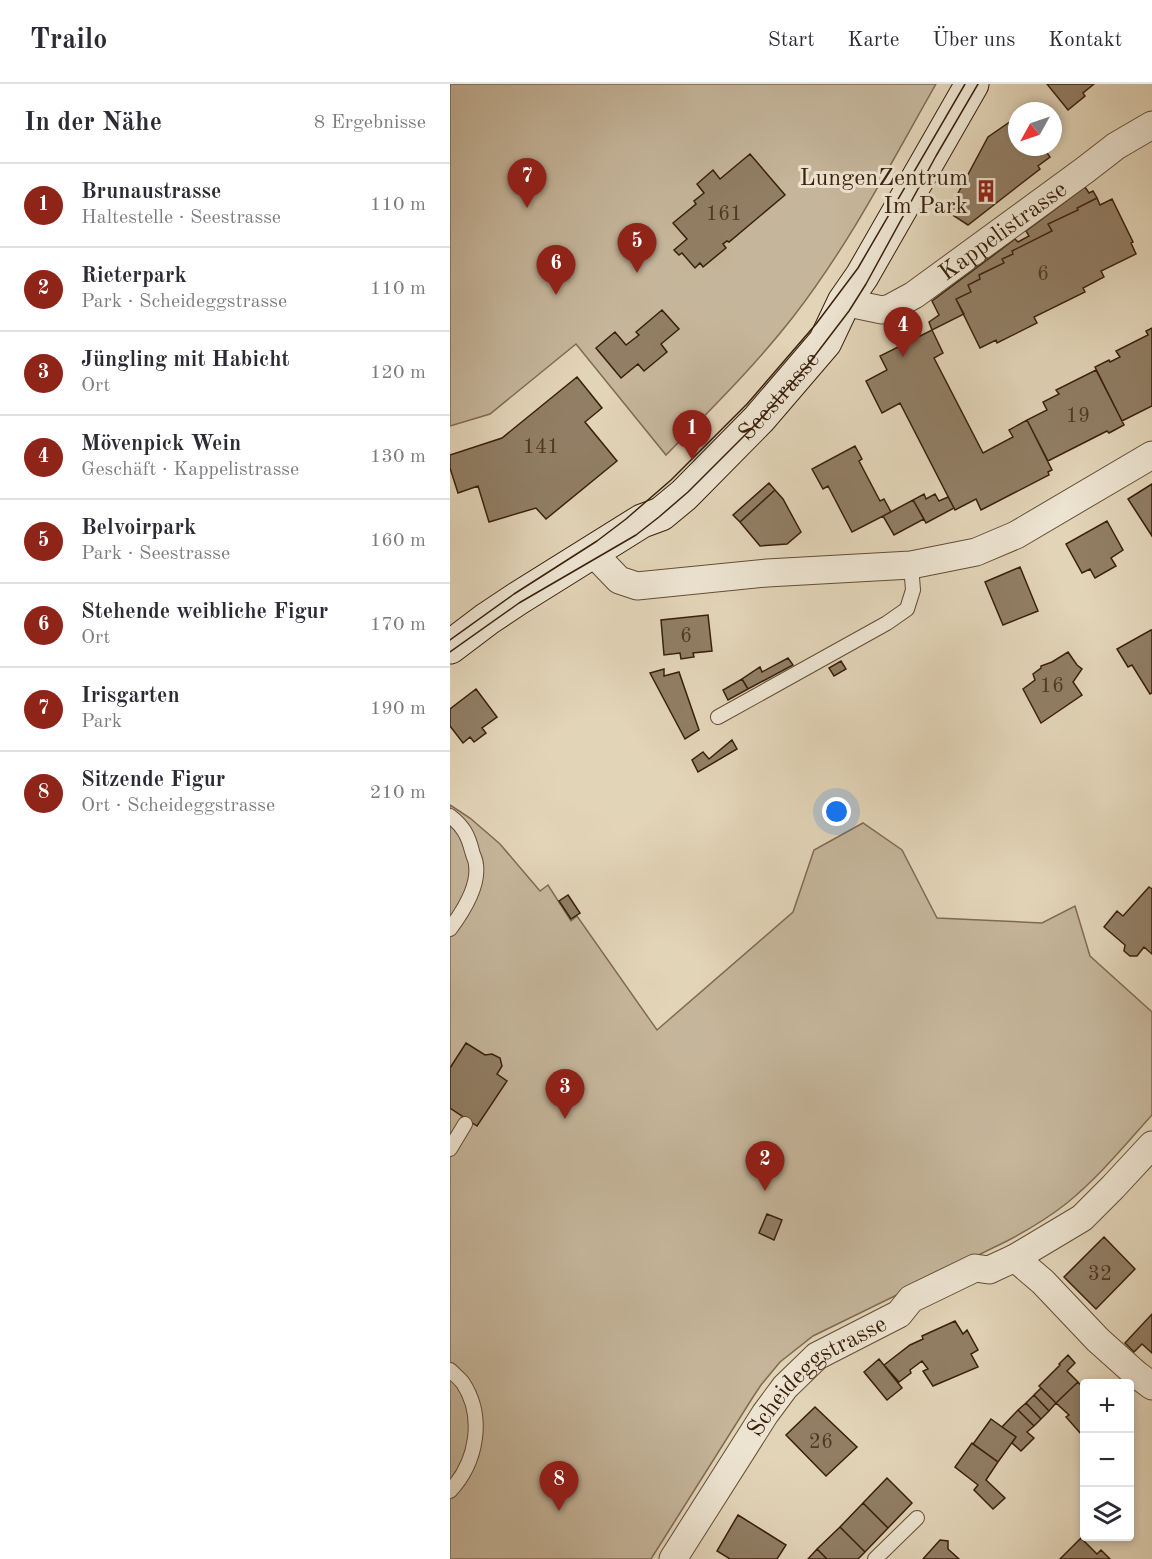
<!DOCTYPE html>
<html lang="de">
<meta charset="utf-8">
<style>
:root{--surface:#fff;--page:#f2f2f3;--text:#2b2b33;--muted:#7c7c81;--line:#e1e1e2;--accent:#8f2418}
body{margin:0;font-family:"Old Standard TT",serif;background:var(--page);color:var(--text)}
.controls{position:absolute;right:18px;bottom:18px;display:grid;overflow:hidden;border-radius:6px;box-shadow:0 3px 9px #0003}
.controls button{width:54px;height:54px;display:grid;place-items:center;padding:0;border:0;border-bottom:2px solid var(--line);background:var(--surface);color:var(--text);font:30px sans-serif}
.compass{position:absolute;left:558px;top:18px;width:54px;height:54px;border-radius:50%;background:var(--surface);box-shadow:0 3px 9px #0003;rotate:230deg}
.you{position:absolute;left:387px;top:728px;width:21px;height:21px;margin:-15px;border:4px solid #fff;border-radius:50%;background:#1a73e8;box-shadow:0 0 0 9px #1a73e833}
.badge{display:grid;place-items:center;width:39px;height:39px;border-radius:50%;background:var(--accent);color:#fff;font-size:20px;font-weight:700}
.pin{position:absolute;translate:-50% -50px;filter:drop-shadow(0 2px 3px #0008)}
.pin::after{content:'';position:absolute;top:32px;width:21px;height:18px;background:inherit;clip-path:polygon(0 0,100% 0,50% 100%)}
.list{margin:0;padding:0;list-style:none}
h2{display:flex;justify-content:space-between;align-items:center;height:78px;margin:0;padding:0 24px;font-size:26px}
h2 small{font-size:20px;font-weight:400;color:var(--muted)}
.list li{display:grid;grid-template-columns:39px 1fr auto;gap:18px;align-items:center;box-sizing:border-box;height:84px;padding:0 24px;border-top:2px solid var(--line)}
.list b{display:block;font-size:22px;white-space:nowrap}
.list p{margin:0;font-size:20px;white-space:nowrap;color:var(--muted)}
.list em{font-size:20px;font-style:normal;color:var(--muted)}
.icon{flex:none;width:33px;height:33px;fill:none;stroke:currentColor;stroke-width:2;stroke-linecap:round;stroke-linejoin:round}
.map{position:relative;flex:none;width:702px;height:1475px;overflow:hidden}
header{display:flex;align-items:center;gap:36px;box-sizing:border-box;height:84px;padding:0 30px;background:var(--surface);border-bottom:2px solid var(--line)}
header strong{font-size:28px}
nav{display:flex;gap:33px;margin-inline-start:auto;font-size:21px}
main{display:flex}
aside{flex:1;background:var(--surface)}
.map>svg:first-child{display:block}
.green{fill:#c5b59a;stroke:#806a52;stroke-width:1.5}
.building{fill:#917e64;stroke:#3a200b;stroke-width:1.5}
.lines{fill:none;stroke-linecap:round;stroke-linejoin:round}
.lane-casing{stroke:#644d36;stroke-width:16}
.street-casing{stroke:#644d36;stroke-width:29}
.secondary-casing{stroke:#3a200b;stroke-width:35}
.lane{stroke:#ece3d0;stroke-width:14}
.street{stroke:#ece3d0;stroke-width:27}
.secondary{stroke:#ece3d0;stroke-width:33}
.tram{stroke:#3a200b;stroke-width:1.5}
.labels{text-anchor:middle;stroke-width:6;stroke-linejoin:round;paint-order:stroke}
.number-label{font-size:21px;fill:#503821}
.poi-label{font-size:24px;fill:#3a200b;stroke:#ece3d0;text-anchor:end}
.street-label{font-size:24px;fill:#3a200b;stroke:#ece3d0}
</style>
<header>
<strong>Trailo</strong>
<nav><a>Start</a><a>Karte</a><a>Über uns</a><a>Kontakt</a></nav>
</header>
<main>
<aside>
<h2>In der Nähe<small>8 Ergebnisse</small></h2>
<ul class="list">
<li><span class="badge">1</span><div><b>Brunaustrasse</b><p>Haltestelle · Seestrasse</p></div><em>110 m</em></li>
<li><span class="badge">2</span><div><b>Rieterpark</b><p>Park · Scheideggstrasse</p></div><em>110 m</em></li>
<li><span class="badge">3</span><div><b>Jüngling mit Habicht</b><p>Ort</p></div><em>120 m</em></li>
<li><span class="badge">4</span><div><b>Mövenpick Wein</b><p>Geschäft · Kappelistrasse</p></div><em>130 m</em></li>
<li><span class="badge">5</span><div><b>Belvoirpark</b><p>Park · Seestrasse</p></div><em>160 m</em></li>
<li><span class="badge">6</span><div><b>Stehende weibliche Figur</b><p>Ort</p></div><em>170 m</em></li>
<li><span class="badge">7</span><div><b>Irisgarten</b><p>Park</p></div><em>190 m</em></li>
<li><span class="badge">8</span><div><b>Sitzende Figur</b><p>Ort · Scheideggstrasse</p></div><em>210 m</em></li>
</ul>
</aside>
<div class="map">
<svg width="702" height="1475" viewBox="0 0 702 1475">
<rect width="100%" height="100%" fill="#e2d4b7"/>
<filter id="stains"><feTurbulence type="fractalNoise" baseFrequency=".00333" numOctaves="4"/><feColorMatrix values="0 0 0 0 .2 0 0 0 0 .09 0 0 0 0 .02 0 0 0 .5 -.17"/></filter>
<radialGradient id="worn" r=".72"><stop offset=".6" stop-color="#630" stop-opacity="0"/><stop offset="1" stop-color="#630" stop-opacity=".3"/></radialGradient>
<path class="green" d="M0,0h486c-45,79 -87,161 -143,233 -39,50 -83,93 -127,138l-90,-111 -86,70 -40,12z
M0,721l20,13 30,26 40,47 8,-6 23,36 6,-5 80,114 136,-118 21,-62 49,-27 39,27 35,68 105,5 33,-17 15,50 62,56v103c-27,30 -53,62 -85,88 -19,15 -39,27 -60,38l-194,95 -33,26 -19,23 -8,12 -102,162h-201z"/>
<path class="building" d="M597,0h47l-11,9 2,3 -17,14z
M567,33v30h26l7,10 -12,9 2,3 -72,56 -20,-13 40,-75z
M300,70l35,41 -56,47 -2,-1 -4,3 3,4 -23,19 -3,-4 -5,5 -13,-15 -3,2 -5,-5 13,-11 -14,-16 23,-19 -2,-3 10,-8 -7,-9 16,-14 7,9z
M635,103l4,6 4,-2 4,7 -20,10 1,2 -30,14 4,7 -40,20 1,3 -11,5 2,4 -25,12 1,4 -12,6 3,7 -15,7 8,15 -32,16 -3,-8 10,-7 -7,-14 83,-62 3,3 11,-6 -3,-5z
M647,114l3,7 12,-6 21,43 -2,1 5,11 -35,17 3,6 -21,11 2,4 -51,25 3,6 -40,20 -1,-3 -16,8 -24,-49 15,-7 -3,-7 12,-6 -1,-4 25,-12 -2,-4 11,-5 -1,-3 40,-20 -4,-7 30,-14 -1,-2z
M212,226l17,19 -18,15 6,8 -23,19 -6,-7 -17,14 -25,-30 19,-16 11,13 13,-10 -3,-3z
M702,244v78l-30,15 -27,-54 14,-7 1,2 10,-5 -4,-6 32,-16 -2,-4z
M482,246l11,23 -9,5 49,95 30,-16 -4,-7 18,-10 25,50 -4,2 1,3 -68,35 -5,-11 -21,11 -55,-107 -18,10 -16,-32 21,-11 -7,-14z
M646,286l28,55 -15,8 -2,-2 -59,30 -21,-41 20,-10 -4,-8 16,-8 -3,-4z
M127,293l25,31 -17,14 32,39 -71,58 -10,-11 -47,14 -11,-36 -20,7 -8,-25v-13l52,-17z
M405,362l7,13 -3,2 21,40 4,-2 7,13 -39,20 -24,-46 -5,3 -11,-20z
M319,399l6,7 -35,32 -7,-7z
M702,400v52l-24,-37z
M325,406l8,9 18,33 -14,12 -27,2 -20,-24z
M474,410l2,5 9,-5 4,7 9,-4 6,11 -28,15 -13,-23z
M463,416l11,19 -30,16 -11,-19z
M657,437l16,29 -12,8 5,8 -21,12 -5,-9 -8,4 -16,-29z
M570,483l18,44 -35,14 -18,-43z
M258,531l4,36 -19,2 1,4 -13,2 -1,-6 -16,2 -3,-35z
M701,546h1v63l-2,1 -18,-29 -4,2 -11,-18z
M618,568l9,13 5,4 -9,13 9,13 -41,28 -18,-34 12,-9 -2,-6 8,-6v-2l11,-4z
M338,574l5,7 -45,24 -6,-10 18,-12 2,5z
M391,577l5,8 -12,7 -5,-8z
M214,585v7l15,-4 20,58 -14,9 -35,-66z
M292,595l6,10 -20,11 -5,-10z
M26,605l21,28 -15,11 4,5 -12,9 -4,-5 -7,6 -13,-17v-17z
M282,656l5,9 -39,23 -6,-12 11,-8 6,7z
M699,803l3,2v65l-8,-7 -7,9h-7l-6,-5 1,-6 -21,-18 13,-16 6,5z
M118,811l12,18 -9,6 -12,-18z
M16,959l19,12 7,-1 8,4 2,8 -5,8 10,7 -30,45 -27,-18v-40z
M317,1130l15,6 -8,20 -15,-7z
M654,1153l31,32 -39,40 -32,-32z
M702,1230v39l-10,-9 -8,8 -9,-9z
M505,1237l8,13 4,-4 11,20 -7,4 7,13 -45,19 -10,-15 5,-2 -6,-8 -12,9 1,3 -12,9 -15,-17 26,-20 13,-6 -1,-3z
M618,1271l7,8 -8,8 11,11 -22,21 -17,-17 21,-21 -1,-1z
M429,1275l23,29 -15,12 -23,-28z
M628,1298l6,7v45l-2,1 -16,-18 3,-2 -13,-12z
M591,1304l15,15 -7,8 -15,-16z
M584,1311l15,16 -8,8 -15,-16z
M576,1319l15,16 -7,7 -16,-16z
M365,1323l42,40 -31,29 -40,-41z
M568,1326l16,16 -7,6 7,6 -13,13 -9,-8 4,-6 -14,-10z
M541,1335l25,18 -18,25 -25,-18z
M522,1359l26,19 -12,18 19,18 -12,11 -19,-19 4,-5 -23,-18z
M437,1394l25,25 -24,25 -25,-25z
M413,1419l25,25 -23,24 -25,-25z
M288,1431l48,30 -9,14h-47l-13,-8z
M390,1443l25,25 -7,7h-31l-10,-10z
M631,1454l16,16 4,-4 9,9h-50z
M490,1456l8,1v8l11,10h-36z
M367,1465l10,10h-19z"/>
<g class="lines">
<g class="lane-casing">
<path id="lane" d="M268,633l169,-94 20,-14 6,-19 -2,-25
M0,732c13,10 18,19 22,35 1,5 4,9 4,14 3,21 -14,48 -26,64
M0,1065l15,-25
M0,1286c4,4 10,9 13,13 22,34 14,79 -13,108
M425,1475l42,-41"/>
</g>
<g class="street-casing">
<g id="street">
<path id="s1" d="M394,218l38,8 8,-2 24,-13 171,-125 31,-24 36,-21"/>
<path d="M143,469l26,27 18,6 130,-13 144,-8 65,-13 40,-17 136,-80"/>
<path d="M565,1174l28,24 55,58 38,34 16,12"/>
<path id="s2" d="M223,1475l92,-145 20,-27 32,-31 82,-42 12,-15 64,-31 14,2 26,-12 67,-40 31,-31 39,-42"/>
</g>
</g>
<g class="secondary-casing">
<g id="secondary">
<path id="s3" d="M0,563l37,-28 30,-20 125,-78 19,-7 23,-19 75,-76 66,-77 19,-40 18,-26 110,-192"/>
</g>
</g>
<use href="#lane" class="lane"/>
<use href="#street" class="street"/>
<use href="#secondary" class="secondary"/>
<path class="tram" d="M0,556l64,-46 83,-53 29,-22 45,-39 76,-76 69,-80 42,-56 107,-184
M0,568l69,-49 117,-68 23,-18 29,-25 69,-69 50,-57 42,-55 17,-27 70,-128 42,-72"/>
</g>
<defs>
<g id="building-bare" transform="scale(1.8)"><path d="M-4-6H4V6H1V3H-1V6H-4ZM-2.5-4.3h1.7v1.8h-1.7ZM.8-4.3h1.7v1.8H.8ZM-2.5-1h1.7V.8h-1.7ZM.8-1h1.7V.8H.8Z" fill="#8f2418" stroke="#ece3d0" stroke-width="2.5" paint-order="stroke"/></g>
</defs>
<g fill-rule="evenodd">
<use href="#building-bare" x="536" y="107"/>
</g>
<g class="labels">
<g class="number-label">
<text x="274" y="136">161</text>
<text x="593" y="196">6</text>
<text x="628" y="338">19</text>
<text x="91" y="369">141</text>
<text x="236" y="558">6</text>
<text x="602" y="608">16</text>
<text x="650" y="1196">32</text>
<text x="371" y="1364">26</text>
</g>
<g class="poi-label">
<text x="518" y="101">LungenZentrum<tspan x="518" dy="28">Im Park</tspan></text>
</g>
<g class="street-label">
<text dy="8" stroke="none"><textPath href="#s1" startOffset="184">Kappelistrasse</textPath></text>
<text dy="8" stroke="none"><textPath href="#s3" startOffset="417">Seestrasse</textPath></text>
<text dy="8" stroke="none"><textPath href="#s2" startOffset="237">Scheideggstrasse</textPath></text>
</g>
</g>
<rect width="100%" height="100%" filter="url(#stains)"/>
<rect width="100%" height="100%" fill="url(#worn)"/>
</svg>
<div class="controls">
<button>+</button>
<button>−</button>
<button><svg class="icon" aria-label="layers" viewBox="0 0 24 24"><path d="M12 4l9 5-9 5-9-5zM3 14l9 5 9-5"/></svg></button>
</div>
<svg class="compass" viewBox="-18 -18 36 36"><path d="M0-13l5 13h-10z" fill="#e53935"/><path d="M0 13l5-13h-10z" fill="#7c7c81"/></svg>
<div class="you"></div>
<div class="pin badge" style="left:242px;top:376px">1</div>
<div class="pin badge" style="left:315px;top:1107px">2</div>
<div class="pin badge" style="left:115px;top:1035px">3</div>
<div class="pin badge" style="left:453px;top:273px">4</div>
<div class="pin badge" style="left:187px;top:189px">5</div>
<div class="pin badge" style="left:106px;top:211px">6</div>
<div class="pin badge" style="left:77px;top:124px">7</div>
<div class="pin badge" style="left:109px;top:1427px">8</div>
</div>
</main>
